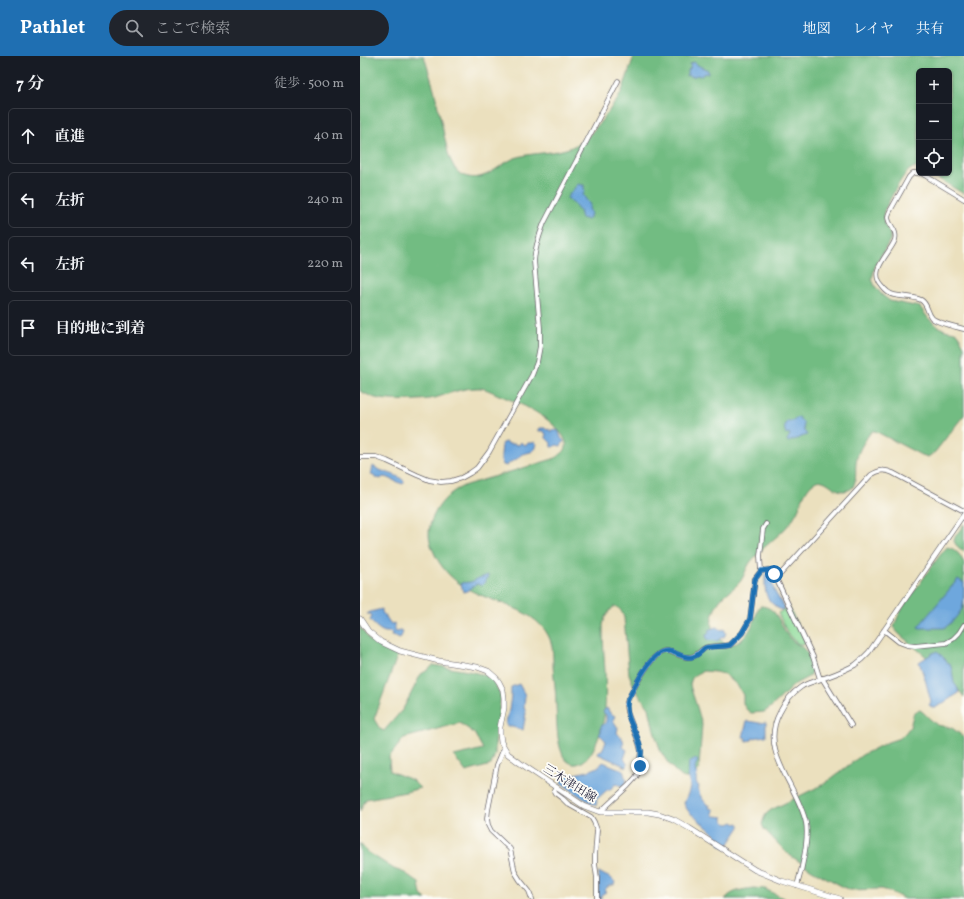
<!DOCTYPE html>
<html lang="ja">
<meta charset="utf-8">
<style>
:root{--surface:#171b24;--page:#20242c;--text:#f1f3f6;--muted:#9ea1a6;--line:#363941;--accent:#1f6fb2}
body{margin:0;font-family:Vollkorn,"Noto Serif JP",serif;background:var(--page);color:var(--text)}
.controls{position:absolute;right:12px;top:12px;display:grid;overflow:hidden;border-radius:6px;box-shadow:0 1px 3px #0004}
.controls button{width:36px;height:36px;display:grid;place-items:center;padding:0;border:0;border-bottom:1px solid var(--line);background:var(--surface);color:var(--text);font:20px sans-serif}
.stop{position:absolute;width:12px;height:12px;margin:-9px;border:3px solid #1f6fb2;border-radius:50%;background:#fff}
.stop.end{background:#1f6fb2;border-color:#fff;box-shadow:0 1px 4px #0008}
.list{margin:0;padding:0;list-style:none}
h2{display:flex;justify-content:space-between;align-items:center;height:52px;margin:0;padding:0 16px;font-size:17px}
h2 small{font-size:13px;font-weight:400;color:var(--muted)}
.list li{display:grid;grid-template-columns:26px 1fr auto;gap:12px;align-items:center;box-sizing:border-box;height:56px;margin:0 8px 8px;padding:0 8px;border:1px solid var(--line);border-radius:6px}
.list b{display:block;font-size:15px;white-space:nowrap}
.list em{font-size:13px;font-style:normal;color:var(--muted)}
.icon{flex:none;width:22px;height:22px;fill:none;stroke:currentColor;stroke-width:2;stroke-linecap:round;stroke-linejoin:round}
.map{position:relative;flex:none;width:604px;height:843px;overflow:hidden}
header{display:flex;align-items:center;gap:24px;box-sizing:border-box;height:56px;padding:0 20px;background:var(--accent);color:#fff}
header strong{font-size:19px}
nav{display:flex;gap:22px;margin-inline-start:auto;font-size:14px}
.search{width:280px;height:36px;background:var(--page);display:flex;align-items:center;gap:10px;box-sizing:border-box;padding:0 14px;border-radius:22px;color:var(--muted);font-size:15px}
main{display:flex}
aside{flex:1;background:var(--surface)}
.map>svg:first-child{display:block}
.green{fill:#8edc9a;stroke:#587f6a}
.forest{fill:#72bc82;stroke:#4a6f5e}
.water{fill:#6ea7dd;stroke:#48648c}
.lines{fill:none;stroke-linecap:round;stroke-linejoin:round}
.minor-casing{stroke:#686469;stroke-width:5.5}
.major-casing{stroke:#686469;stroke-width:6}
.minor{stroke:#fff;stroke-width:4}
.major{stroke:#fff;stroke-width:5}
.route{stroke:#1f6fb2;stroke-width:5}
.labels{text-anchor:middle;stroke-width:3.5;stroke-linejoin:round;paint-order:stroke}
.street-label{font-size:12px;fill:#22223b;stroke:#fdfcf7}
</style>
<header>
<strong>Pathlet</strong>
<div class="search"><svg class="icon" aria-label="search" viewBox="0 0 24 24"><circle cx="10" cy="10" r="6"/><path d="M15 15l6 6"/></svg>ここで検索</div>
<nav><a>地図</a><a>レイヤ</a><a>共有</a></nav>
</header>
<main>
<aside>
<h2>7 分<small>徒歩 · 500 m</small></h2>
<ul class="list">
<li><svg class="icon" aria-label="ahead" viewBox="0 0 24 24"><path d="M12 20V5M6 11l6-6 6 6"/></svg><div><b>直進</b></div><em>40 m</em></li>
<li><svg class="icon" aria-label="left" viewBox="0 0 24 24"><path d="M17 20v-9H6M10 6l-5 5 5 5"/></svg><div><b>左折</b></div><em>240 m</em></li>
<li><svg class="icon" aria-label="left" viewBox="0 0 24 24"><path d="M17 20v-9H6M10 6l-5 5 5 5"/></svg><div><b>左折</b></div><em>220 m</em></li>
<li><svg class="icon" aria-label="arrive" viewBox="0 0 24 24"><path d="M6 21V4h12l-3 4 3 4H6"/></svg><div><b>目的地に到着</b></div></li>
</ul>
</aside>
<div class="map">
<svg width="604" height="843" viewBox="0 0 604 843">
<rect width="100%" height="100%" fill="#fdfcf7"/>
<filter id="ink" filterUnits="userSpaceOnUse"><feTurbulence type="fractalNoise" baseFrequency=".025" numOctaves="2"/><feDisplacementMap in="SourceGraphic" scale="8" xChannelSelector="R" yChannelSelector="G"/><feConvolveMatrix kernelMatrix="1 2 1 2 8 2 1 2 1" color-interpolation-filters="sRGB"/></filter>
<filter id="wash" filterUnits="userSpaceOnUse"><feTurbulence type="fractalNoise" baseFrequency=".012" numOctaves="4" result="noise"/><feDisplacementMap in="SourceGraphic" scale="16" xChannelSelector="R" yChannelSelector="G"/><feGaussianBlur stdDeviation="0.9" result="paint"/><feColorMatrix in="noise" values="0 0 0 0 0 0 0 0 0 0 0 0 0 0 0 0 0 1.4 0 .05"/><feComposite in="paint" operator="in"/></filter>
<g filter="url(#wash)">
<rect width="100%" height="100%" fill="#ebe0be"/>
<path class="green" d="M429,551l17,36 -4,2c-14,-4 -18,-21 -24,-32z"/>
<path class="forest" d="M0,0h64l10,33 14,64c4,11 8,22 20,24 19,4 31,-13 47,-19 24,-8 50,-2 70,-19 9,-8 16,-18 24,-28 2,-4 6,-8 9,-12 7,-13 11,-29 16,-43h330v138l-35,-21h20v-102h-30v97c-1,0 -6,-1 -6,0 -10,3 -24,34 -29,43l-1,6 1,6 6,11v6l-15,26 -3,13 3,7 7,9 8,6 30,6 8,11 9,8 8,4 10,2 4,3 5,11v69l-29,37 -7,5 -9,-3 -44,-23h-2l-3,2c-6,9 -13,19 -14,30 -1,7 1,17 -3,24 -1,1 -3,3 -5,3 -14,6 -22,-17 -35,-7 -9,7 -11,19 -16,29 -2,3 -4,7 -6,10 -10,13 -25,22 -35,34 -3,3 -6,6 -8,10 -3,5 -4,11 -8,16 -5,6 -13,10 -18,16 -9,10 -15,28 -6,39 4,3 9,6 13,8 3,-1 7,-1 9,-3 8,-4 15,-16 17,-24 2,-4 2,-9 5,-12 17,0 20,19 28,30 4,6 10,8 15,12 7,6 12,20 7,28l-15,8 -25,24 -6,4 -13,1 -5,-4 -3,-6v-8l-6,-10 -8,-7 -5,-4 -9,-2 -12,-1 -6,3 -5,4 -2,6 1,5 6,18 5,17 -3,44 -3,6 -4,4 -3,1 -7,-2 -6,-5 -8,-9 -7,-11 -7,-21 -5,-23 -10,-13 -6,-11 -4,-10 -5,-56c-2,-6 -4,-12 -11,-11l-8,10 -2,8c0,16 1,31 2,46 1,28 2,51 -11,77 -3,6 -7,12 -14,15 -8,4 -16,-3 -18,-10 -6,-15 -5,-32 -6,-48 0,-13 -2,-26 -3,-39 0,-8 0,-17 -2,-24 -11,-34 -58,-38 -85,-54 -18,-11 -30,-26 -36,-46 -4,-16 5,-33 16,-44 5,-6 13,-10 20,-13l87,-26c13,-7 18,-12 8,-26 -15,-19 -40,-29 -62,-38 -7,-3 -15,-8 -23,-7 -14,0 -28,6 -41,10 -14,3 -42,3 -55,1 -7,-1 -14,-5 -20,-8z
M604,468v28l-8,-7 -2,-4 1,-4z
M587,491c10,2 13,8 17,16v134l-16,-22 -49,-41 -5,-6c4,-17 17,-32 27,-46 8,-12 16,-24 26,-35z
M0,570l10,15 28,13 -24,65 6,10 4,2 19,-22 18,-35 7,-4 5,-5 35,6 17,4 9,6 7,15 -6,48v10l-4,11 -25,7 -12,-16 29,-7 -9,-16 -14,-10 -56,15 -15,19 1,14 22,9 8,8 -14,4 -40,7 -6,12z
M560,654l4,3 6,6 7,6 15,3 12,9v162h-60l-11,-6 -11,-4 -33,1 -37,-20 -24,-16 -24,-25 -2,-5 2,-6 2,-4 5,-4 53,-26 38,-29 26,-13 12,-4 6,-6 4,-5 4,-15z
M0,787l6,8 28,18 11,4 14,10 2,12 5,4h-66z
M393,832l12,1 20,10h-60c8,-9 17,-9 28,-11z"/>
<path class="water" d="M334,6l5,4 9,4v4l-3,-1 -4,3 -5,-1 -2,2 -1,-1 -2,1 -1,-2 -4,1 3,-7 2,-2 -2,-3z
M218,128l3,1h3v4l1,1 -2,4c1,3 5,8 7,11l-1,3 2,6 -1,2v2l-2,2 -7,-2 -1,-3 1,-3c-6,-4 -7,-10 -14,-14l1,-2z
M438,361l2,1v2l3,2 1,9 3,4 -19,7 -1,-2 3,-5 -1,-2 -3,1c-2,-5 -2,-9 1,-13h6z
M180,372h5l2,2 2,-1 1,2 1,1 1,-3 2,2 3,-1 2,2 2,6 3,3 -3,5 -5,-1 -2,2h-3v-4l-5,-5v-3l-2,-4h-6z
M145,386l4,2h6l2,1h2l2,-3 2,2 3,1 2,-2h5l1,-1 3,2 -1,2v2c-4,5 -7,4 -13,6 -4,1 -1,1 -5,4 -5,4 -7,2 -11,8l-4,-1 -2,-5v-4l1,-13z
M13,410c10,8 23,6 32,16l-2,2c-2,-1 -4,-1 -6,-2 -5,-2 -8,-5 -14,-5l-2,2 -3,-1 -2,1 -2,-3 -3,-1z
M407,517c5,5 5,12 8,19 3,5 6,10 9,15l-2,3c-3,-1 -5,-2 -8,-5 -10,-7 -9,-18 -9,-29v-2z
M128,519v2l1,1 -3,1 -1,3 -3,3 -6,-1 -9,7 -4,1 -2,-9 10,-1 8,-4z
M598,523l6,4c0,6 0,18 -1,23 -2,7 -13,19 -19,22h-24l-2,-1z
M22,553v3l9,12 3,-1 1,8 2,1 3,-1 3,1 -2,5 -2,2 -3,-2 -5,-1 1,-3c-3,-1 -5,-1 -7,-1 -5,-1 -12,-8 -15,-12l2,-3 -1,-3h-4l3,-2z
M356,571c3,1 5,4 8,2l2,4 -2,4 -3,1 -4,3 -10,-1 -1,-5 2,-1 1,-3 -1,-1z
M577,595l8,8 3,4h2l2,7 2,13 3,4 2,6 -24,15h-2l-4,-3 2,-3 -6,-23 -6,-17 14,-9z
M159,628l6,11 -1,12 2,6 -3,17 -15,-4 -2,-1v-2l3,-13 2,-14v-9z
M247,652l3,5 5,3 -2,4 5,8 -1,5c2,2 6,5 6,7 2,4 -3,6 4,10l-3,9 3,3v3l1,1 -1,1 -29,-13 1,-3 3,-1 4,-8 -1,-2 -6,-6 2,-2v-6c6,-3 5,-6 5,-11l-3,-3 1,-2z
M387,665l13,2 6,-1v14l-13,2 -1,2 -6,1v-3l-3,-1z
M334,703l3,1 1,1c-3,4 -4,9 -1,13 -1,4 -2,9 2,12 -2,6 3,13 7,17l1,2h3l-1,3 2,1 1,-1 2,2 -1,4 2,2 9,1 -1,1c0,4 3,5 6,6l4,-2 3,2 2,-1 2,1v3l-14,21 -7,-4 -1,-6 -2,-3 -27,-23 -4,-6 -1,-3 5,-12 1,-5 -2,-12 1,-12z
M243,706l20,8 2,7 2,2 -2,5 -3,2 -6,-2c-3,2 -5,6 -9,6l-11,10 1,1 -1,5 -18,-11 -18,-13 7,-7 3,-1v1c11,-3 27,-4 33,-13z
M239,816l7,4 5,2 4,4 -1,3c-5,0 -7,2 -10,6l2,1 -5,3v4h-3z"/>
</g>
<g filter="url(#ink)">
<g class="lines">
<g class="minor-casing">
<path id="minor" d="M559,117h-6l-4,4 -19,34c-1,2 -2,4 -2,6 0,8 10,13 7,23 -6,15 -27,30 -13,46 3,4 7,8 12,9 9,2 19,1 27,5 7,4 6,13 11,18 5,5 25,9 32,11
M561,117l43,26
M0,401h16l11,4 30,14 12,5 12,2 10,-1 10,-3 9,-5 7,-5 12,-16 43,-77 5,-13 3,-16v-18l-6,-67c1,-14 5,-25 10,-38l74,-142
M401,515l8,-1 5,4 39,83 7,22
M416,523l95,-104c8,-5 13,-6 22,-2l71,38
M524,574l15,12 8,3 8,1 31,-3 7,-4 6,-6 5,-8
M462,622l29,47
M144,692l-7,17 -9,45 -1,9 1,6 3,6 19,18 5,23 5,8 9,11 3,8
M196,731l-2,4 1,2 8,6 5,5 23,13 3,5 3,8 -2,26v8l2,14v21
M240,756l28,-26 8,-9 2,-4 3,-22 -2,-8 -12,-31 -1,-7 2,-6c6,-11 24,-47 37,-48 9,0 16,7 24,6 8,0 10,-6 16,-9 6,-3 18,-1 25,-3l12,-12 8,-14 5,-40 6,-8 -1,-15 3,-27 3,-5
M437,830c5,-17 12,-47 9,-63 -8,-38 -48,-71 -26,-111 5,-10 12,-19 21,-25 6,-4 12,-5 17,-7 13,-4 25,-9 37,-15l6,-5 8,-8 95,-138"/>
</g>
<g class="major-casing">
<path id="major" d="M0,563l8,12 13,11 19,9 39,10 38,6 11,4 8,7 3,4 4,8 1,8v10l-4,19v7l1,8 7,12 12,9 64,43 16,6h48l11,2 14,5 16,9 66,42 27,11 58,18"/>
</g>
<use href="#minor" class="minor"/>
<use href="#major" class="major"/>
</g>
</g>
<g class="lines" filter="url(#ink)">
<path class="route" d="M280,710c0,-5 2,-11 1,-16 -2,-18 -18,-31 -13,-51 7,-13 17,-34 29,-44 3,-3 7,-4 11,-4 9,1 16,8 24,6 6,-1 9,-6 13,-9 6,-2 18,-1 25,-3l12,-12 8,-14 5,-40 6,-8 8,-1 5,4"/>
</g>
<g class="labels">
<g class="street-label">
<text transform="translate(210 727) rotate(32)" y="4">三木津田線</text>
</g>
</g>
</svg>
<div class="controls">
<button>+</button>
<button>−</button>
<button><svg class="icon" aria-label="locate" viewBox="0 0 24 24"><circle cx="12" cy="12" r="6"/><path d="M12 2v4M12 18v4M2 12h4M18 12h4"/></svg></button>
</div>
<div class="stop" style="left:414px;top:518px"></div>
<div class="stop end" style="left:280px;top:710px"></div>
</div>
</main>
